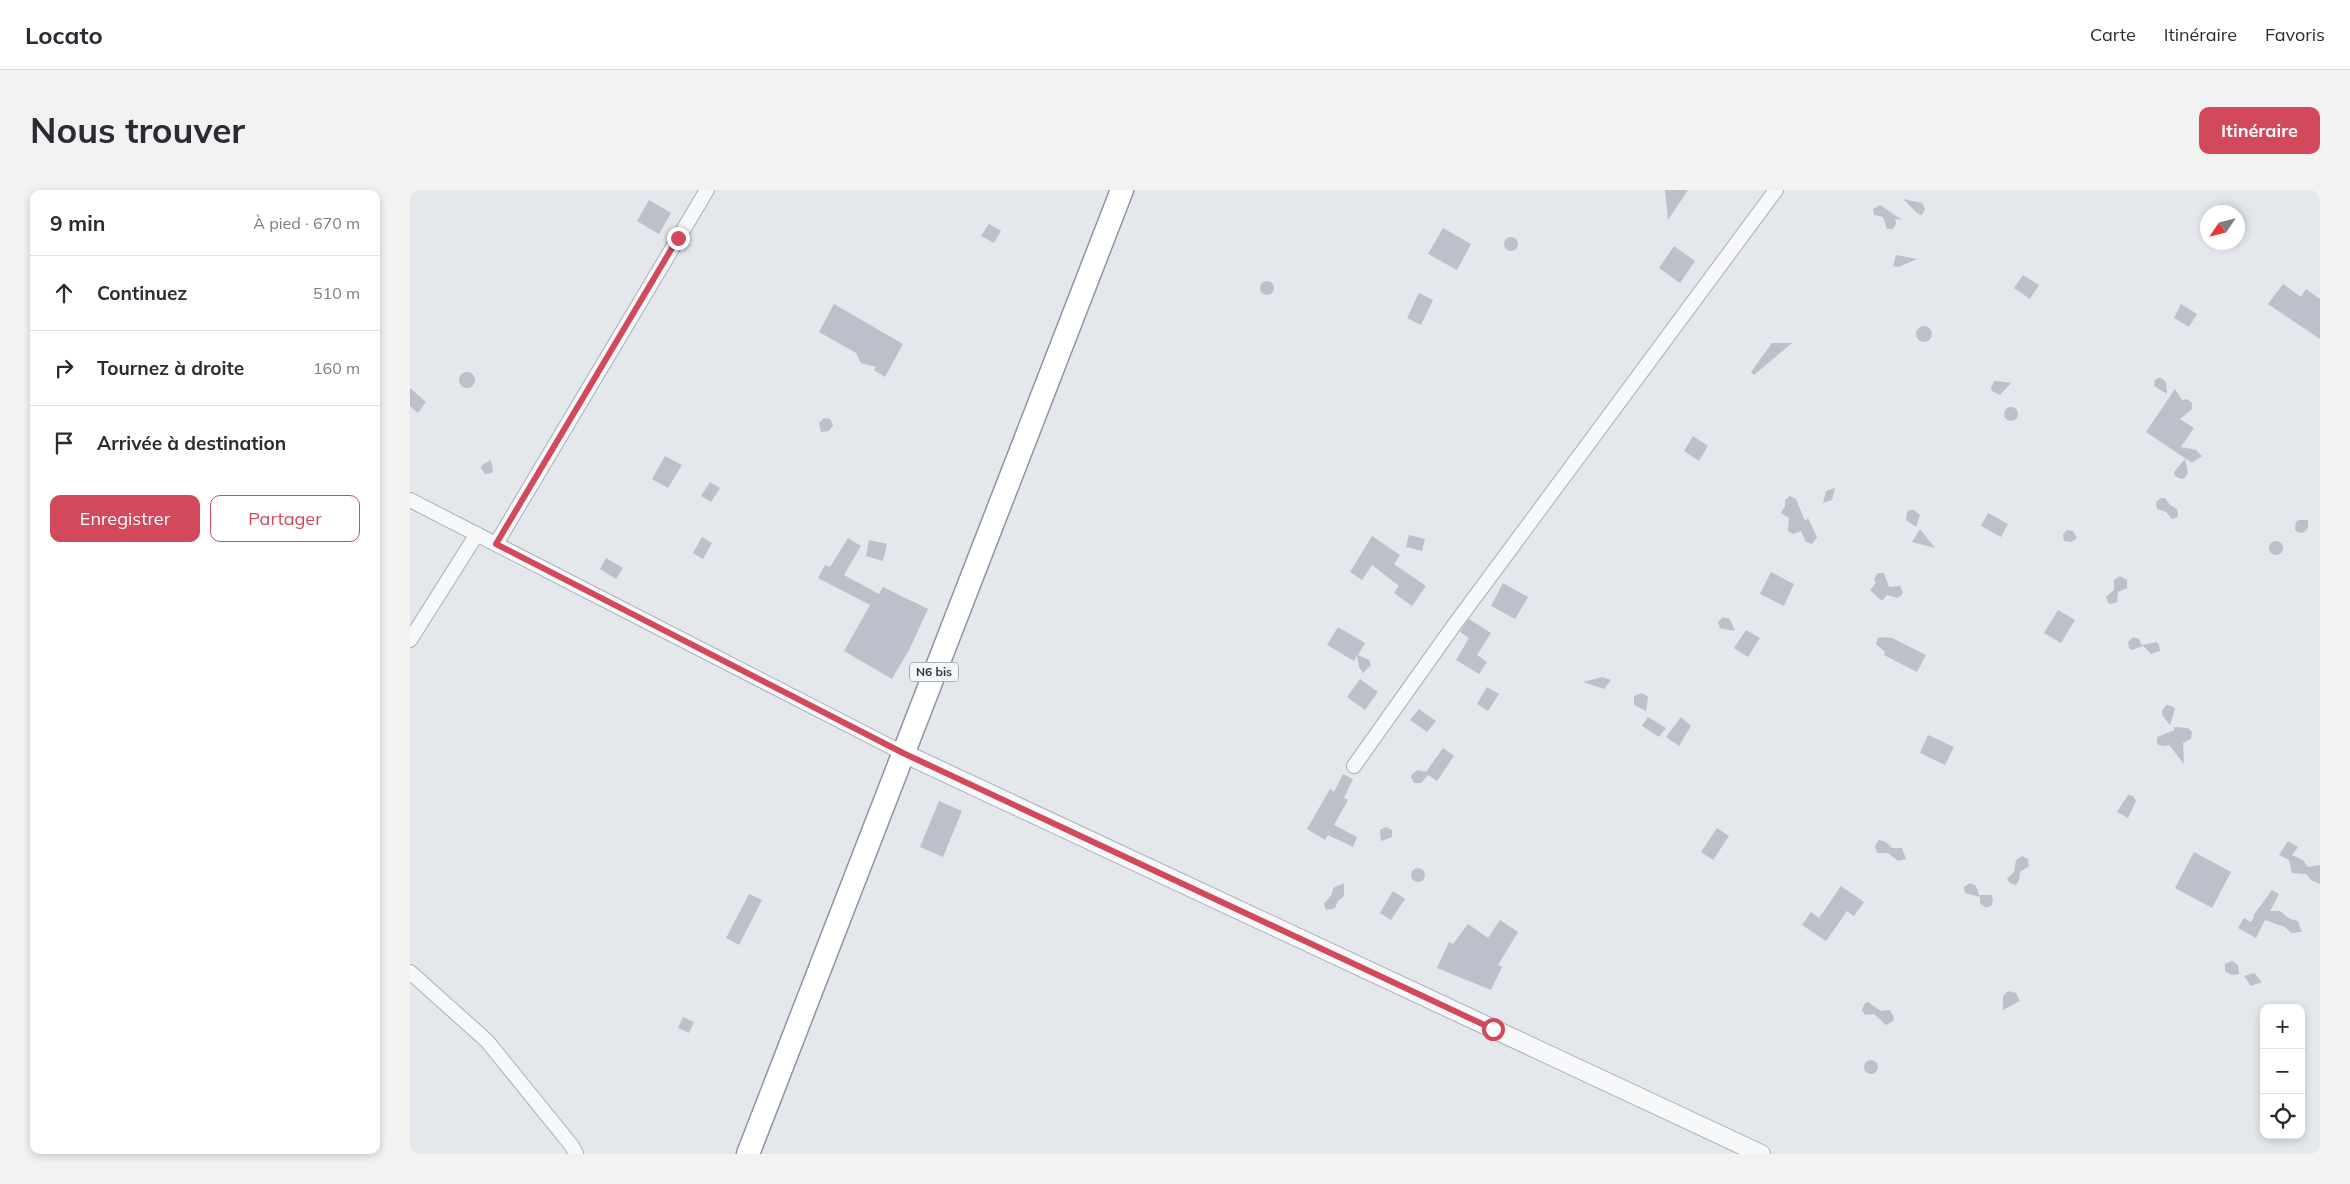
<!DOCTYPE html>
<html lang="fr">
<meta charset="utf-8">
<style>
:root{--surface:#fff;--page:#f2f2f3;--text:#2b2b33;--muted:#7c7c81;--line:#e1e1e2;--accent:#d1495b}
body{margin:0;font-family:Mulish,sans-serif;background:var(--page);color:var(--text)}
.controls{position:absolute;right:15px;bottom:15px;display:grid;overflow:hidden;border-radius:10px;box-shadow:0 2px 8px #0003}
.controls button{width:45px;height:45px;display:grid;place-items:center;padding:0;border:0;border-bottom:1px solid var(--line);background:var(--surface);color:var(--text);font:25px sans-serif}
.compass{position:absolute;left:1790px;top:15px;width:45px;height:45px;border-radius:50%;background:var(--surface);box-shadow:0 2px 8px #0003;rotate:235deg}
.stop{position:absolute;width:15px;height:15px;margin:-11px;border:4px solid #d1495b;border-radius:50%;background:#fff}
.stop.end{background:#d1495b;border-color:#fff;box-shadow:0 1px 5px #0008}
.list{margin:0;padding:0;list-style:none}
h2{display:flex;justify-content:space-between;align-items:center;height:65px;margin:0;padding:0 20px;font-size:21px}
h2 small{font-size:16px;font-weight:400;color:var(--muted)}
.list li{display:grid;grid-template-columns:32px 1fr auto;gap:15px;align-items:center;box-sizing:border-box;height:75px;padding:0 20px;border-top:1px solid var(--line)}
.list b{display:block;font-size:19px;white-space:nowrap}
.list em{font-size:16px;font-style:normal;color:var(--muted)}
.actions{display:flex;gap:10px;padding:15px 20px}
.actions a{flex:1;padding:11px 0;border:1px solid var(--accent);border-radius:10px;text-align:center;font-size:18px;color:var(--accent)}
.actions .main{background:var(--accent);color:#fff}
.icon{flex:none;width:28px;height:28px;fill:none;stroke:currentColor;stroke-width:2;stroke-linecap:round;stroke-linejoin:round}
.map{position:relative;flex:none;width:1910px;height:964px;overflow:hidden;border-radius:10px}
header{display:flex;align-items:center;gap:30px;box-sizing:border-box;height:70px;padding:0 25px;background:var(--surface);border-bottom:1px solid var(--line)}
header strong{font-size:24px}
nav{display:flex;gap:28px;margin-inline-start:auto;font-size:18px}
.intro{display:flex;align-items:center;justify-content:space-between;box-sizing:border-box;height:120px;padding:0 30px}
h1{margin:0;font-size:35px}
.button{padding:12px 22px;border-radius:10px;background:var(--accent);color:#fff;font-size:18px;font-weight:700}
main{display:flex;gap:30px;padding:0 30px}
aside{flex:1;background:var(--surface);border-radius:10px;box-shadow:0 2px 8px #0003}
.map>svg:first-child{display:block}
.building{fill:#bbc0ca}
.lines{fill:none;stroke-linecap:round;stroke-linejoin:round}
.minor-casing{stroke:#a9aeb7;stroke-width:16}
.tertiary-casing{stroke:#a9aeb7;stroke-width:20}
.trunk-casing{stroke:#8b94a3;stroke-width:25}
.minor{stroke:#f7f8fa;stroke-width:14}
.tertiary{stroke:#f7f8fa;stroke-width:18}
.trunk{stroke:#fff;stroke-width:22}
.route{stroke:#d1495b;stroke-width:6}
.labels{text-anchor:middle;stroke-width:5;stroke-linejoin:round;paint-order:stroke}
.shield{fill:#f4f6f9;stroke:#676e7b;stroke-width:1}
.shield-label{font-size:12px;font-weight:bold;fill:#2b3445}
</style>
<header>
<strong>Locato</strong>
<nav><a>Carte</a><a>Itinéraire</a><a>Favoris</a></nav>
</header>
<div class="intro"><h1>Nous trouver</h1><a class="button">Itinéraire</a></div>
<main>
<aside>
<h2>9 min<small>À pied · 670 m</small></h2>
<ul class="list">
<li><svg class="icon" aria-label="ahead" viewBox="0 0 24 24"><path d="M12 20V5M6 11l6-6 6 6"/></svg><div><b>Continuez</b></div><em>510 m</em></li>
<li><svg class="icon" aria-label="right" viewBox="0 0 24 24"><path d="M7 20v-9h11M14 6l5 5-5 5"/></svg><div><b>Tournez à droite</b></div><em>160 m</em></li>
<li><svg class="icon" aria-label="arrive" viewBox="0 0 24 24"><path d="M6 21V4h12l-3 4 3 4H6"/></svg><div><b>Arrivée à destination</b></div></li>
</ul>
<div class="actions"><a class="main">Enregistrer</a><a>Partager</a></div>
</aside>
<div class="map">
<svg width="1910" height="964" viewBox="0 0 1910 964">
<rect width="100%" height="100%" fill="#e4e7ec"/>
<path class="building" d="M1255,0h23l-20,30z
M1493,9l19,4 3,6 -3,6 -5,-2z
M239,10l22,13 -12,21 -22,-13z
M1470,15l22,15 -7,-1 1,5 -3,5h-6l-4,-12 -9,-2 -1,-6z
M579,34l12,7 -7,12 -13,-7z
M1033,38l28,16 -14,26 -29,-16z
M1094 54a7 7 0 1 1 14 0a7 7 0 1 1-14 0Z
M1264,56l21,15 -15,22 -21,-15z
M1486,65l21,4 -18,8 -6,-1z
M1613,85l16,10 -9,14 -16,-11z
M850 98a7 7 0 1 1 14 0a7 7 0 1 1-14 0Z
M1873,94l18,13 5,-8 14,10v40l-52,-35z
M1009,103l14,7 -12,25 -14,-7z
M424,114l69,40 -18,33 -11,-7 2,-3 -15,-4 -5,-10 -37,-21z
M1771,114l16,10 -8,13 -15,-9z
M1506 144a8 8 0 1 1 16 0a8 8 0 1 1-16 0Z
M1362,153h20l-38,32 -3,-3z
M49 190a8 8 0 1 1 16 0a8 8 0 1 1-16 0Z
M1748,188h3l5,4 1,12 -13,-8 1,-6z
M1584,191h3l14,2 -11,12 -8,-4 -1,-3z
M0,198l16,14 -8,11 -8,-7z
M1765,199l7,11 5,-1 5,4v6l-12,10 14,9 -13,19 15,3 6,6 -10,7 -46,-31z
M1594 224a7 7 0 1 1 14 0a7 7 0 1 1-14 0Z
M414,228l6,1 3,6 -4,6 -8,1 -2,-9z
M1283,246l15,10 -9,15 -15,-10z
M255,266l17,9 -14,23 -16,-9z
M1775,269l3,13 -3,6 -4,1 -6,-3 -1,-4z
M81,270l2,11 -2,2 -6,1 -4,-6 1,-3z
M300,292l10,6 -9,14 -10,-6z
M1425,298l-3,12 -9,3 3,-12z
M1380,306l6,3 9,22 3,-3 9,19 -5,7 -6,-2 -5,-11 -8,3 -5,-3 1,-13 -8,-5 4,-7v-6z
M1751,308h4l5,7 7,4 1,7 -2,2 -4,1 -6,-7 -9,-3 -1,-7z
M1500,320h4l6,5 -4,12 -10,-7 1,-8z
M1578,323l20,11 -7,13 -20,-11z
M1889,330h9v8l-5,5 -6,-1 -2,-3 1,-7z
M1510,339l15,19 -23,-6z
M1657,340l6,1 4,7 -6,4 -7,-1 -1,-6z
M999,345l16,4 -3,12 -16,-4z
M962,346l28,19 -6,9 32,22 -14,20 -18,-13 5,-7 -27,-21 -10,15 -12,-8z
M292,347l10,6 -9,16 -10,-6z
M438,348l13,8 -17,29 35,19 4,-7 45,22 -19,41 -17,29 -48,-28 26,-46 -52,-27 7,-13 5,2z
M459,350l18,4 -4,17 -17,-5z
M1859 358a7 7 0 1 1 14 0a7 7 0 1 1-14 0Z
M196,368l17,10 -7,11 -16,-10z
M1361,382l23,12 -10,22 -24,-12z
M1468,383h6l5,14 11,-1 3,6 -1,3 -5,3 -10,-3 -5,6 -12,-11 6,-7 -2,-4z
M1710,386l7,4v8l-9,4 -1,10 -6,2 -3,-1 -2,-6 8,-7v-10z
M1093,393l25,14 -13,22 -24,-13z
M1648,420l17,10 -14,23 -17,-10z
M1313,427l7,2 5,12 -15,-3 -2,-6z
M1059,429l22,14 -14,22 10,7 -8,12 -23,-14 13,-22 -9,-6z
M928,437l27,16 -7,12 11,5 2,5 -8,8 -4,-6 -2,-12 -3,6 -27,-16z
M1336,440l14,8 -12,19 -14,-9z
M1472,447l10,1 34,17 -9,17 -33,-17 1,-3 -9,-8 2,-6z
M1723,447l6,2 3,6 15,-3 2,3 1,6 -9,3 -8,-8 -11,4 -3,-2 -1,-6z
M1192,487l9,3 -7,9 -21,-7z
M950,489l18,13 -13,18 -18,-13z
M1077,497l12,7 -11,17 -11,-7z
M1232,503l6,4 -2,14 -12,-6v-9z
M1756,515l6,1 3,3 -5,16 -8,-10v-4z
M1009,519l17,12 -9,11 -17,-12z
M1238,527l18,11 -7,9 -17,-11z
M1271,527l10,9 -12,20 -13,-9z
M1763,537l15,1 4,4 -1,7 -8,4 1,21 -15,-19 -7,1 -5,-2v-7l18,-7z
M1518,545l26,12 -9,18 -25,-12z
M1033,558l11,8 -17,25 -9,-6 -7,8h-7l-3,-6 1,-3 6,-4 8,2z
M933,584l10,5 -9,19 4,2 -14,25 23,12 -4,10 -25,-12 -3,5 -18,-11 23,-40 4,3z
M1718,605l5,1 3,5 -8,17 -11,-6z
M529,611l23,10 -19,46 -23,-10z
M976,637l6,3v7l-11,4 -1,-11z
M1307,638l12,8 -16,24 -12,-8z
M1469,650l7,2 6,6h10l4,11 -8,2 -10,-8h-11l-2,-7z
M1878,651l10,6 -6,8 11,5 5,7 12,-2v19l-9,-4 -5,-6 -14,-1 -3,-13 -10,-5z
M1784,662l37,20 -19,36 -37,-20z
M1612,666l6,3 1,7 -9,6 -1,8 -3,5 -6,-2 -3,-4 7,-7 2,-12z
M1001 685a7 7 0 1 1 14 0a7 7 0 1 1-14 0Z
M934,693v13l-6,5 -3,7 -9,2 -2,-6 8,-10 1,-6z
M1560,693l6,3 3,9h12l2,3 -1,7 -6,3 -6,-5v-6l-15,-4 -1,-6z
M1431,696l23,16 -10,14 -7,-5 -21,30 -24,-16 9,-13 8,6z
M1862,700l7,4 -9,17h10l10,8 8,2 4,11 -11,1 -6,-6 -20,-7 -9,18 -18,-10 6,-10 7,4 3,-5 -1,-1z
M983,701l12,8 -14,21 -11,-7z
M339,704l13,6 -23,45 -13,-7z
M1090,730l18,12 -20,33 4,2 -11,23 -54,-22 12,-26 4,2 15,-20 20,14z
M1822,771l6,4 1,9 -8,1 -6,-4v-7z
M1844,783l8,9 -11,4 -7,-10z
M1598,801l8,2 4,8 -17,9v-14z
M1458,812l13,9 9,-1 4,7 -1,4 -7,4 -12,-11 -9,1 -3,-5 3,-7z
M273,827l11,5 -5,11 -11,-5z
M1454 877a7 7 0 1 1 14 0a7 7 0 1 1-14 0Z"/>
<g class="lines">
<g class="minor-casing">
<path id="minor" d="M0,310l493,253
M86,354l211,-354
M0,450l67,-106
M944,576l98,-138 324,-438
M0,782l77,69 85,105 4,8"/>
</g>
<g class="tertiary-casing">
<path id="tertiary" d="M493,563l858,401"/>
</g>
<g class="trunk-casing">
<path id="trunk" d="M338,964l374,-964"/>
</g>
<use href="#minor" class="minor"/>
<use href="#tertiary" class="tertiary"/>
<use href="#trunk" class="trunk"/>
</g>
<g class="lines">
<path class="route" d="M268,48l-182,306 407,209 590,276"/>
</g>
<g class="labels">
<rect class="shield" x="500" y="472.5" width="48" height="19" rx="4"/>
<g class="shield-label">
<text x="524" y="486">N6 bis</text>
</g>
</g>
</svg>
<div class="controls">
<button>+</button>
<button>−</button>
<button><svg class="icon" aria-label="locate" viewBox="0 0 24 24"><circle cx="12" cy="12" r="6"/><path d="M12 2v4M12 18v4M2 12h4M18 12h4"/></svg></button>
</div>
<svg class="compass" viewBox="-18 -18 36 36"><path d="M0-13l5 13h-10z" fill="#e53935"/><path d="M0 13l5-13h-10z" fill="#7c7c81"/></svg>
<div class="stop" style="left:1083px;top:839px"></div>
<div class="stop end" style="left:268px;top:48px"></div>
</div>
</main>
